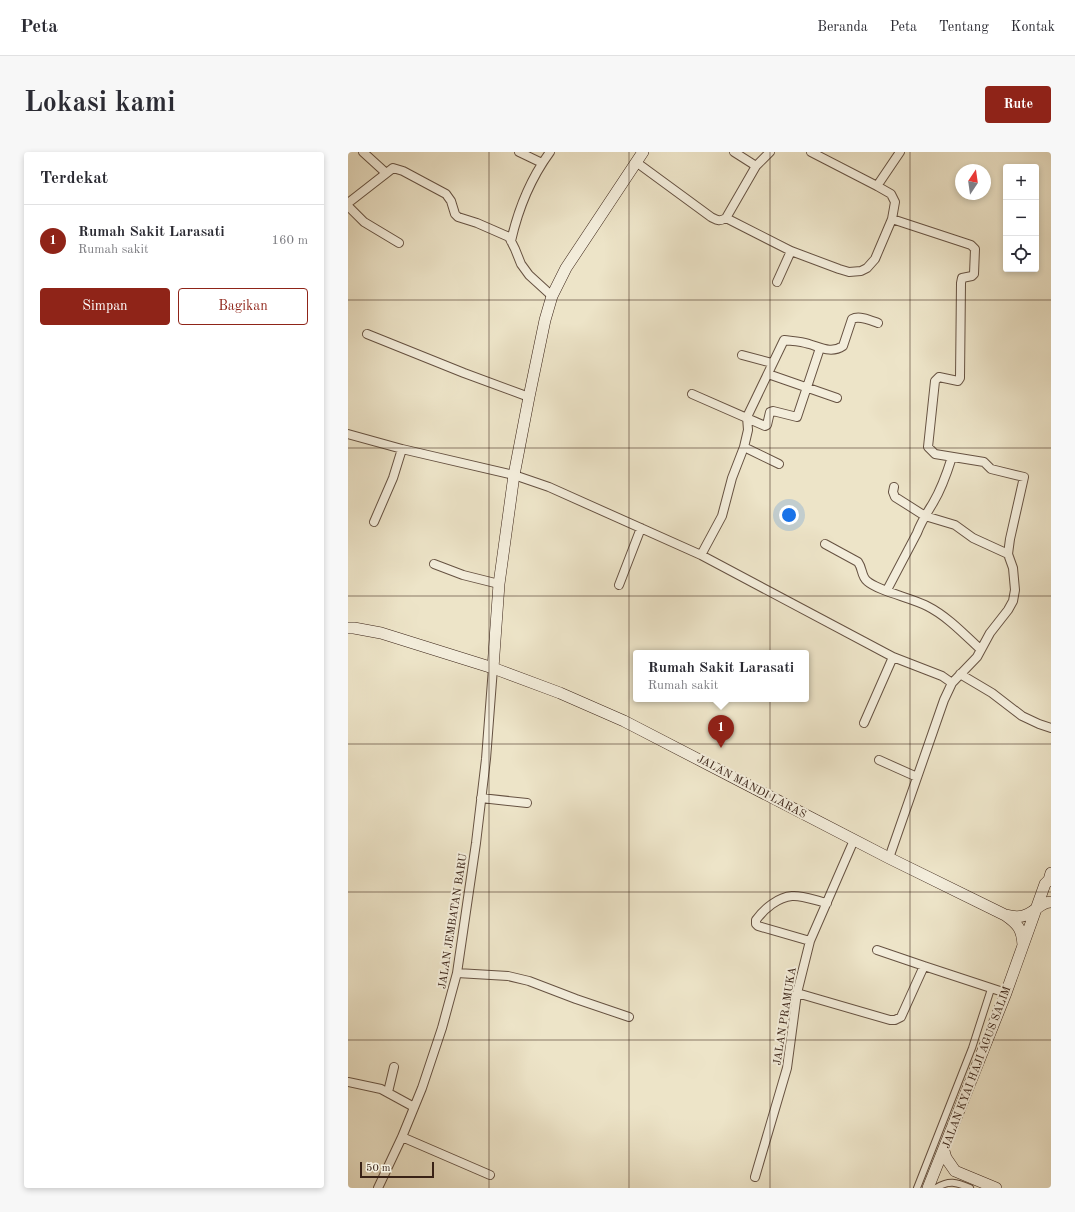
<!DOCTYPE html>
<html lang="id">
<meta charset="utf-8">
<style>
:root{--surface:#fff;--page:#f7f7f7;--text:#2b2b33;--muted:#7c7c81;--line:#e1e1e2;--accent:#8f2418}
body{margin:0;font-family:"Old Standard TT",serif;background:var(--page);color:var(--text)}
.controls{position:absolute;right:12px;top:12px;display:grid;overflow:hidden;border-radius:4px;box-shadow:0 2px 6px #0003}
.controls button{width:36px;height:36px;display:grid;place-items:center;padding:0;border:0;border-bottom:1px solid var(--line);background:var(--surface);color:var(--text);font:20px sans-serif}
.compass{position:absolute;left:607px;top:12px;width:36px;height:36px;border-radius:50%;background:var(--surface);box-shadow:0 2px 6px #0003;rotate:13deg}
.scale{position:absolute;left:12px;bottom:10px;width:74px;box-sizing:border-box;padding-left:4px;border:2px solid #392216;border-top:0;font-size:11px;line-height:14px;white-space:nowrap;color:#392216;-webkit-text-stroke:3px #f3eddb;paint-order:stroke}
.you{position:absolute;left:441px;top:363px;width:14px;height:14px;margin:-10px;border:3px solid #fff;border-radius:50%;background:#1a73e8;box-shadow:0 0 0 6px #1a73e833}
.badge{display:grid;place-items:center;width:26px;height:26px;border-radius:50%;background:var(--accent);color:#fff;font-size:13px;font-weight:700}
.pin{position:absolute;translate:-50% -33px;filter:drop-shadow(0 1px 2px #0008)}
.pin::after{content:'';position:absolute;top:21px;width:14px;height:12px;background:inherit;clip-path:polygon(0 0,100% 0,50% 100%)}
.popup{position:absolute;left:285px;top:498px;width:176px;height:52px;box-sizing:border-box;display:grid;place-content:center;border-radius:4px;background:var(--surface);filter:drop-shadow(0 1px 3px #0005);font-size:13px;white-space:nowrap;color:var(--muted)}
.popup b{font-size:15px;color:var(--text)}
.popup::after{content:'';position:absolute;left:50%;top:100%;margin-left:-8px;border:8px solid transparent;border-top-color:var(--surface)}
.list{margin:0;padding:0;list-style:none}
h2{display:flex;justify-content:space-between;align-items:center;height:52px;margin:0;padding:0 16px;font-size:17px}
h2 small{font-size:13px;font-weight:400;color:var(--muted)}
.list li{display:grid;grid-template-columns:26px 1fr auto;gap:12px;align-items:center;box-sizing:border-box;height:72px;padding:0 16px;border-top:1px solid var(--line)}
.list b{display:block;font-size:15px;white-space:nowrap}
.list p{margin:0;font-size:13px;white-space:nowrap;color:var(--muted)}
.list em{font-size:13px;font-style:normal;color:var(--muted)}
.actions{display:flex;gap:8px;padding:12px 16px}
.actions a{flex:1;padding:9px 0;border:1px solid var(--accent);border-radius:4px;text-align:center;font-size:14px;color:var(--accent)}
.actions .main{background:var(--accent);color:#fff}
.icon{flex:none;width:22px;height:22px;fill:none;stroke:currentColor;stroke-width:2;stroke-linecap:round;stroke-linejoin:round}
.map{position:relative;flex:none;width:703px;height:1036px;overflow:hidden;border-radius:4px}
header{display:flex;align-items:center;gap:24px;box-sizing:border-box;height:56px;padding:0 20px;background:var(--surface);border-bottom:1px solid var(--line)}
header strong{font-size:19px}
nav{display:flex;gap:22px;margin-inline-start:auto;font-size:14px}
.intro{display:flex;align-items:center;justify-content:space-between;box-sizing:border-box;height:96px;padding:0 24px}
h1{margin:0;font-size:28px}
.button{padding:10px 18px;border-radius:4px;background:var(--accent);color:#fff;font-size:14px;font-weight:700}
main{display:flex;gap:24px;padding:0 24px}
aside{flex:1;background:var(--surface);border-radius:4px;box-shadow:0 2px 6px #0003}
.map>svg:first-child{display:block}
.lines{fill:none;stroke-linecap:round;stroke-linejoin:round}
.pedestrian-casing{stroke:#665242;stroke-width:8}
.minor-casing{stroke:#665242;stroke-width:10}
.secondary-casing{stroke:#392216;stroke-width:12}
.pedestrian{stroke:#f3eddb;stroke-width:6}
.minor{stroke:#f3eddb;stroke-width:8}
.secondary{stroke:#f3eddb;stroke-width:11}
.grid{fill:none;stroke:#392216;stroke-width:1;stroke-opacity:0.55}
.labels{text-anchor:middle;stroke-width:4;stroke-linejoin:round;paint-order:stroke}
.street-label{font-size:11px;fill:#392216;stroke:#f3eddb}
</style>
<header>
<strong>Peta</strong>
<nav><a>Beranda</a><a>Peta</a><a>Tentang</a><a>Kontak</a></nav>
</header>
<div class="intro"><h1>Lokasi kami</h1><a class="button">Rute</a></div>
<main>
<aside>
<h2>Terdekat<small></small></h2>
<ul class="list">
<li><span class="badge">1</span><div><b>Rumah Sakit Larasati</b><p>Rumah sakit</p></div><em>160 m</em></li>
</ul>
<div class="actions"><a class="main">Simpan</a><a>Bagikan</a></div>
</aside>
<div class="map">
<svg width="703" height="1036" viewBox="0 0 703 1036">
<rect width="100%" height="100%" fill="#ede4c8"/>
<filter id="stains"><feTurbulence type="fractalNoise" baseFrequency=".005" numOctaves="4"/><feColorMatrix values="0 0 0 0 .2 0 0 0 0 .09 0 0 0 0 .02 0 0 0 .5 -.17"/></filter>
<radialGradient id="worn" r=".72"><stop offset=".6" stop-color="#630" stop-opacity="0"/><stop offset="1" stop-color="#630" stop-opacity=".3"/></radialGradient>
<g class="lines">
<g class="pedestrian-casing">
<path id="pedestrian" d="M569,1036l55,-140 19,-59
M588,1036c13,-8 20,-6 34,0"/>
</g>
<g class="minor-casing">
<path id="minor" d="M15,0l23,21
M171,0l23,11
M386,0l22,14
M288,10l75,55c6,3 8,5 15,1l30,-52 14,-14
M529,34l23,-34
M0,51l45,-35 10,3 43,23 5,7 4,13 3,3 19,6 32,14 6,12 6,15 8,11 23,21
M0,54l16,16 35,21
M378,66l65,33 48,18 10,3 12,-1 6,-3 8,-9 17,-40 3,-17 -4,-8 -14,-8 -66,-34
M544,67l79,26 4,4 -1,25 -2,2 -10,2 -1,5 -1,95 -2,3 -19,-4 -4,4 -7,66 7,7 49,8 7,7 33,8 -14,62 -2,15 5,14 2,22 -2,11 -5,9 -18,23 -13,24 -25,26
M163,89c7,-31 20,-63 39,-89
M429,130l14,-31
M19,182l97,39 65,24
M394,203l30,8
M420,222l69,24
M344,242l73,32 2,-1 3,-13 3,-1 24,6 23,-69
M0,282l54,15 112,26 35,12 152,68 192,102 49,19 10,7 -8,17 -55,158
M396,295l35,17
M546,335l-1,5 2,5 30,19 30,9 18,13 35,16
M26,370l19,-44 9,-29
M477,392l33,18c5,7 3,14 9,19 11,10 45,17 60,25 20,10 37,28 53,43
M353,403l21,-39 10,-38 12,-31 4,-17 -1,-13 37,-77c8,1 17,1 25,4 11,3 22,10 34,2l9,-27c7,-4 18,1 26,4
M86,412l29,11 36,9
M271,433l22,-57
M539,438l30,-57c4,-11 10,-20 16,-30 9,-15 14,-30 19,-46
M612,522l32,19 30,23 17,8 12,4
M516,571l29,-66
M531,608l38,17
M133,646l46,5
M462,789l-52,-15 -2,-2v-4c8,-11 22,-23 36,-24 11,-1 24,5 35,7
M529,798l47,16
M109,821l51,3 21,5 47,18 53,18
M449,841l93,27h5l6,-3 23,-51 82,27
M0,930l33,7 33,18
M40,940l6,-25
M54,985l88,38
M407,1025l32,-109 10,-75 13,-52 44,-101
M30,1036l24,-51 20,-49 20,-60 15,-55 19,-130 10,-84 7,-91"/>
</g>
<g class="secondary-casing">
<path id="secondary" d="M0,476h6l27,5 112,35 67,25 64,28 265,137 116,57c13,9 17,14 18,30
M145,516l6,-84 15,-109 15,-78 16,-77 7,-24 14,-28 77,-116
M658,763c7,2 15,3 22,-1 9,-4 13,-12 23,-12
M596,999l2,7 9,13 41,17
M580,1036l78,-195 39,-109 4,-4 2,-7"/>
</g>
<use href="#pedestrian" class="pedestrian"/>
<use href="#minor" class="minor"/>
<use href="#secondary" class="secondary"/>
</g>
<path class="grid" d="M141,0v1036M281,0v1036M422,0v1036M562,0v1036M0,148h703M0,296h703M0,444h703M0,592h703M0,740h703M0,888h703"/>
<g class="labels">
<g class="street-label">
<text transform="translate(404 634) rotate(28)" y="4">JALAN MANDI LARAS</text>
<text transform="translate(104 769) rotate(-81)" y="4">JALAN JEMBATAN BARU</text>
<text transform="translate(436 864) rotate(-81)" y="4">JALAN PRAMUKA</text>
<text transform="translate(628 915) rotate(-69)" y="4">JALAN KYAI HAJI AGUS SALIM</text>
</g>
</g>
<rect width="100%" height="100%" filter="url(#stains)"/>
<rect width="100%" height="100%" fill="url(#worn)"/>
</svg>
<div class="controls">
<button>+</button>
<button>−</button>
<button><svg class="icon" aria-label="locate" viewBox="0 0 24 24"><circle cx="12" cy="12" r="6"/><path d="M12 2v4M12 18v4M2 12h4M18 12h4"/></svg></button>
</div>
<svg class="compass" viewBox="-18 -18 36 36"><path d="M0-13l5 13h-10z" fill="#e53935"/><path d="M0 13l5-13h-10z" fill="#7c7c81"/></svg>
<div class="scale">50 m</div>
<div class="you"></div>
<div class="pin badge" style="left:373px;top:596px">1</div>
<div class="popup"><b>Rumah Sakit Larasati</b>Rumah sakit</div>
</div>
</main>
